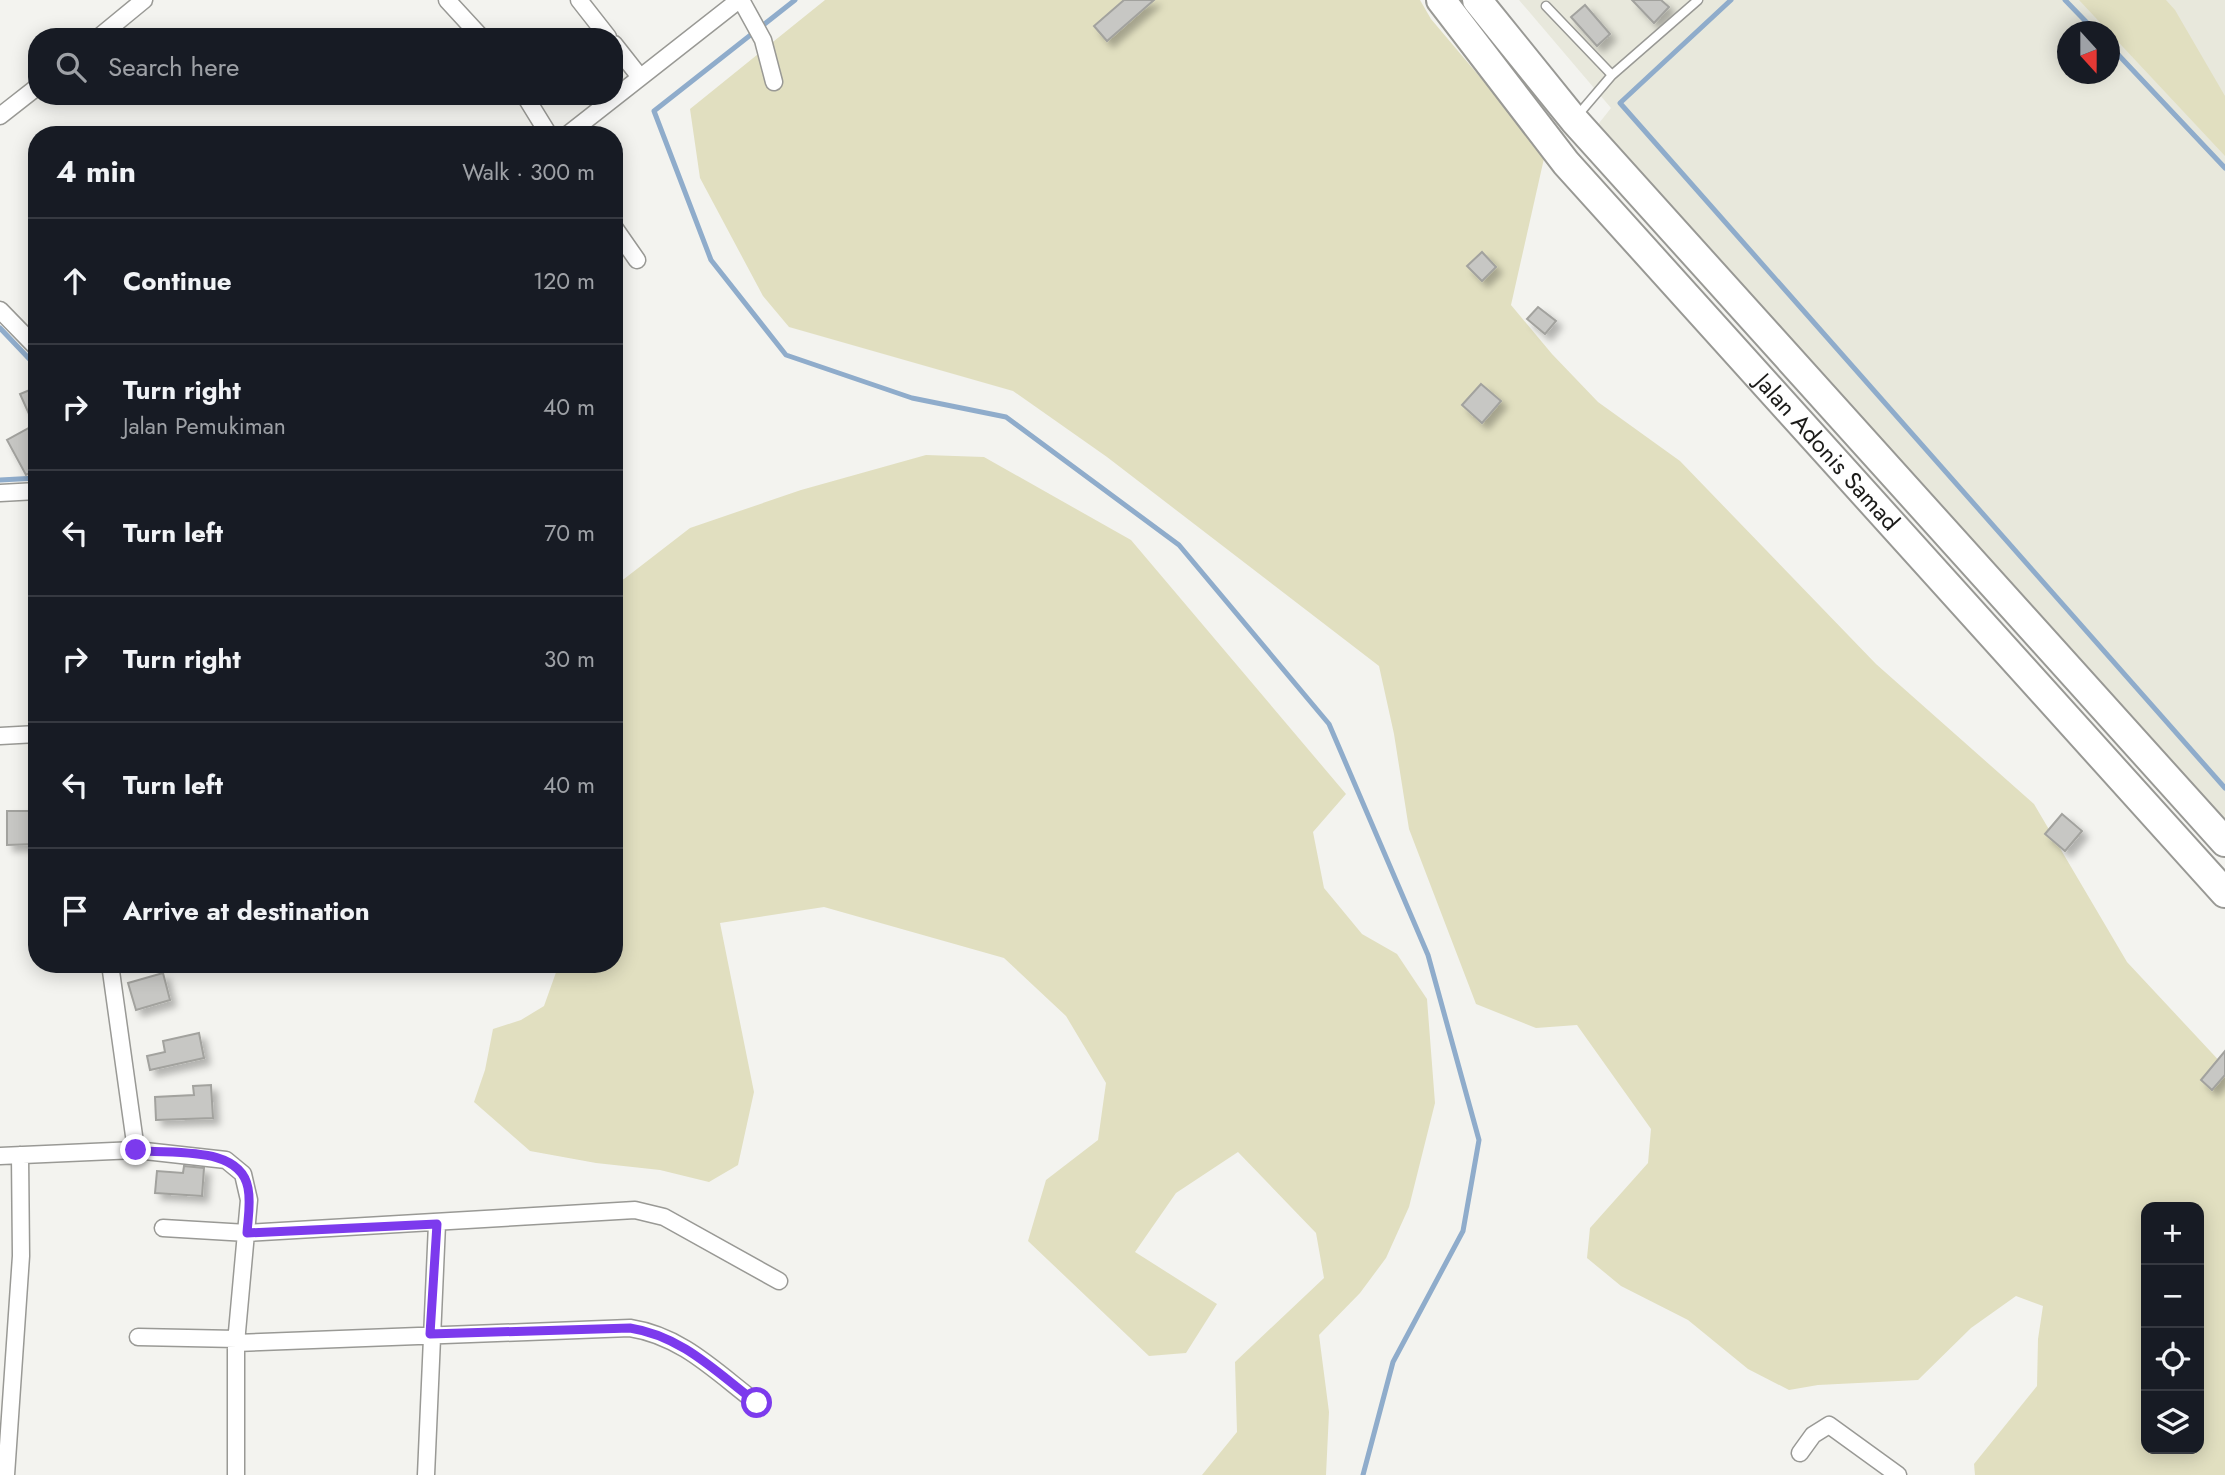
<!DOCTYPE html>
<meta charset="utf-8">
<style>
:root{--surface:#171b24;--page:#20242c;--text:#f1f3f6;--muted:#9ea1a6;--line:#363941}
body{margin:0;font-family:Jost,sans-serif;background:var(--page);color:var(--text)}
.controls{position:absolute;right:21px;bottom:21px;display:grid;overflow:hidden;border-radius:14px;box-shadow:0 4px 18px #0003}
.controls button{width:63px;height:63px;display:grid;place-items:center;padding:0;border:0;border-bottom:2px solid var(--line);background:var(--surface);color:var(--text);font:35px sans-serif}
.compass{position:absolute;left:2057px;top:21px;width:63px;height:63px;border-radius:50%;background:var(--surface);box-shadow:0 4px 18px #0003;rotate:159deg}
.stop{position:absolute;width:21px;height:21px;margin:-16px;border:5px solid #7c3aed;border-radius:50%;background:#fff}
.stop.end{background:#7c3aed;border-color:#fff;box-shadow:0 2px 7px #0008}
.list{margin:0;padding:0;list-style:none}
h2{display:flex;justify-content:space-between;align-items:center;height:91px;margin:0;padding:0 28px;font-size:30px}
h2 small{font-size:23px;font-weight:400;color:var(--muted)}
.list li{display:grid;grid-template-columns:46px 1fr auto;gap:21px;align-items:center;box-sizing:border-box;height:126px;padding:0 28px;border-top:2px solid var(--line)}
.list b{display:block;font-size:26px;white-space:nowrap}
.list p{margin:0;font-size:23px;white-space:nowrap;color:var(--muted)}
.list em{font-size:23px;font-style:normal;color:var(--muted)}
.icon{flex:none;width:38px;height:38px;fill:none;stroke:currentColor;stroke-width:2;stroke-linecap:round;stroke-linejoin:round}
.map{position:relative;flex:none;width:2225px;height:1475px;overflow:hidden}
.search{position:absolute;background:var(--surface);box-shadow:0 4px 18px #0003;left:28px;top:28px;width:595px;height:77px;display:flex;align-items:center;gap:18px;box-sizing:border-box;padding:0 24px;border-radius:28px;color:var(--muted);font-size:26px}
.panel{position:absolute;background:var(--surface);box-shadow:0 4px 18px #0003;left:28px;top:126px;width:595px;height:847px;border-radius:28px}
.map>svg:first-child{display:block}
.built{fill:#e8e8dc;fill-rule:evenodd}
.green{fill:#e1dfc0;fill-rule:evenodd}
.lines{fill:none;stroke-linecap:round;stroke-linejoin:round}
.stream{stroke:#8faccb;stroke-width:5}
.building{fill:#c7c7c4;stroke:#a2a29e;stroke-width:2;filter:url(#shadow)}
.service-casing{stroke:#999995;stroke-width:11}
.minor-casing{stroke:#999995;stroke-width:19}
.trunk-casing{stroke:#999995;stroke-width:32}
.service{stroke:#fff;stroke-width:8}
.minor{stroke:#fff;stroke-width:16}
.trunk{stroke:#fff;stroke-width:28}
.route{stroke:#7c3aed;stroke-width:9}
.labels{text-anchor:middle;stroke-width:7;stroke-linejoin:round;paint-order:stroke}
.street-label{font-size:24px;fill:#1b1b19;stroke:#f3f3ef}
</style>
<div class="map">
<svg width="2225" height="1475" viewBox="0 0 2225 1475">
<defs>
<filter id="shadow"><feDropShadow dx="6" dy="6" stdDeviation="3.5" flood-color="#0004"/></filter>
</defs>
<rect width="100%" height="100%" fill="#f3f3ef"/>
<path class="built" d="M1519,0h706v826l-629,-699 15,-19zM2068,32h42v42h-42z"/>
<path class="green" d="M825,0h595l11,19 114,135 -34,151 41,49 46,48 82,59 196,203 158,140 93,158 98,105v408h-250l-1,-11 63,-78 1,-47 5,-33 -27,-10 -45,32 -53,52 -100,5 -29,5 -41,-21 -60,-49 -67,-34 -34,-28 3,-30 58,-65 3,-34 -74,-104 -41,3 -60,-24 -67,-175 -15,-95 -15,-68 -272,-209 -94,-66 -224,-64 -26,-31 -63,-118 -10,-69zM2146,1207h53v242h-53z
M2079,0h87l9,10 50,86v60z
M926,455l58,2 147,83 215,254 -33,38 11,56 38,46 35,20 30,45 8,104 -26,104 -23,51 -26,35 -41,42 10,77 -3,63h-124l35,-43 -2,-70 89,-84 -8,-45 -78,-81 -62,41 -41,59 82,52 -31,49 -37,3 -121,-115 18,-61 52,-40 8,-57 -40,-67 -62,-58 -180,-51 -104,16 34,169 -16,73 -29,17 -49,-12 -64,-7 -66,-12 -56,-49 11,-32 8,-41 28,-9 23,-14 15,-42h55v-382l10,-3 66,-51 111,-38z"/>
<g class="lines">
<path class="stream" d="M795,0l-141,111 57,149 75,95 126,43 94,19 173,128 150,179 99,231 51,185 -16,91 -70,131 -30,113
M1731,0l-111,103 605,685
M2065,0l31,32
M2110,46l115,122
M0,328l37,39
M0,480l37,-2"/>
</g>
<path class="building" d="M1124,0h30l-47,41 -13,-15z
M1632,0h29l8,7 -15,16z
M1585,5l25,29 -13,12 -26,-29z
M1482,252l14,15 -14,14 -15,-15z
M1538,307l18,14 -11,13 -18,-15z
M1481,384l20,17 -19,22 -20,-18z
M37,387v82l-11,6 -19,-35 27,-15 -14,-31z
M7,811h28v33l-28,1z
M2062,814l20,17 -17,20 -20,-17z
M163,973l7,27 -34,10 -8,-27z
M199,1033l5,25 -54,12 -3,-14 18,-4 -2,-11z
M2225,1051v24l-13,15 -11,-10z
M211,1085l2,33 -57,2 -1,-23 39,-2 -1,-9z
M184,1166l20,2 -2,28 -47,-3 2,-22 26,2z"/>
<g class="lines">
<g class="service-casing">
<path id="service" d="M1546,6l66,69
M1577,116l35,-41 86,-75"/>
</g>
<g class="minor-casing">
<path id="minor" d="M447,0l34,37
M579,0l29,37
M741,0l22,40 11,42
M99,37l45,-37
M614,44l26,33
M525,96l24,39
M0,116l37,-29
M567,135l172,-135
M614,227l23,33
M0,310l37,38
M0,493l37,-2
M0,736l37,-2
M136,1150l90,10 17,14 6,26 -13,143v132
M0,1156l136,-6 -26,-186
M163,1228l84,5 388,-23 29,7 115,64
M138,1337l99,2
M236,1343l394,-15c52,8 86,44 127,75
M1800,1453l13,-18 16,-10 69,50
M6,1475l15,-219 -1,-101
M426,1475l11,-251"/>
</g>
<g class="trunk-casing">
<g id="trunk">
<path id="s1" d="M1441,0l125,163 659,730"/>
<path d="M1477,0l97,120 651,722"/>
</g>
</g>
<use href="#service" class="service"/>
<use href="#minor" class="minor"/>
<use href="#trunk" class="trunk"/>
</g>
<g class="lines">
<path class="route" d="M136,1150c33,5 104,-6 112,38 3,15 0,30 -1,45l190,-9 -7,110 200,-6c52,8 86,44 127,75"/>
</g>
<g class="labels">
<g class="street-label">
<text dy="8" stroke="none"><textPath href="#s1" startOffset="595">Jalan Adonis Samad</textPath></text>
</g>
</g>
</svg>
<div class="controls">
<button>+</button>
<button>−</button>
<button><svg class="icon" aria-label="locate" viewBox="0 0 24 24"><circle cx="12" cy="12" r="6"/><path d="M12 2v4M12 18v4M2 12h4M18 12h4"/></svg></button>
<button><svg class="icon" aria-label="layers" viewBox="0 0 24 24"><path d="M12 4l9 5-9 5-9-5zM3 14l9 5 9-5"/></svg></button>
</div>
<svg class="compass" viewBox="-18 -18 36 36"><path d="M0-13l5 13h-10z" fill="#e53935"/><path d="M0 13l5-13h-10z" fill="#9ea1a6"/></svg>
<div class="stop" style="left:757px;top:1403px"></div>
<div class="stop end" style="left:136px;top:1150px"></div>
<div class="search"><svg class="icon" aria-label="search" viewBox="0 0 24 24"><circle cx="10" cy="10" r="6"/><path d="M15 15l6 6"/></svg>Search here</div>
<section class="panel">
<h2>4 min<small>Walk · 300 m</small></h2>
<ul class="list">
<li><svg class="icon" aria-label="ahead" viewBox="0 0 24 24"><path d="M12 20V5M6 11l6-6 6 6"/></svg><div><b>Continue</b></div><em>120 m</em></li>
<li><svg class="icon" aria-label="right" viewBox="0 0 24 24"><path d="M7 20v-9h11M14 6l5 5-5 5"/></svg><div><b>Turn right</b><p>Jalan Pemukiman</p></div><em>40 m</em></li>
<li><svg class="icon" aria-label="left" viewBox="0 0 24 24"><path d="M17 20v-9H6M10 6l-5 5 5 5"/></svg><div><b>Turn left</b></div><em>70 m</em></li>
<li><svg class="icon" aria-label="right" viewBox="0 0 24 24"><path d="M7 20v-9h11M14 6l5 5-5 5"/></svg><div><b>Turn right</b></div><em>30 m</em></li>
<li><svg class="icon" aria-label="left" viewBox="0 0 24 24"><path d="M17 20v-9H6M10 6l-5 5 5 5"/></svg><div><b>Turn left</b></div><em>40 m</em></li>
<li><svg class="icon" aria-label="arrive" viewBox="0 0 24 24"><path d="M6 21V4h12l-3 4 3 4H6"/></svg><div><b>Arrive at destination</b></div></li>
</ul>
</section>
</div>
